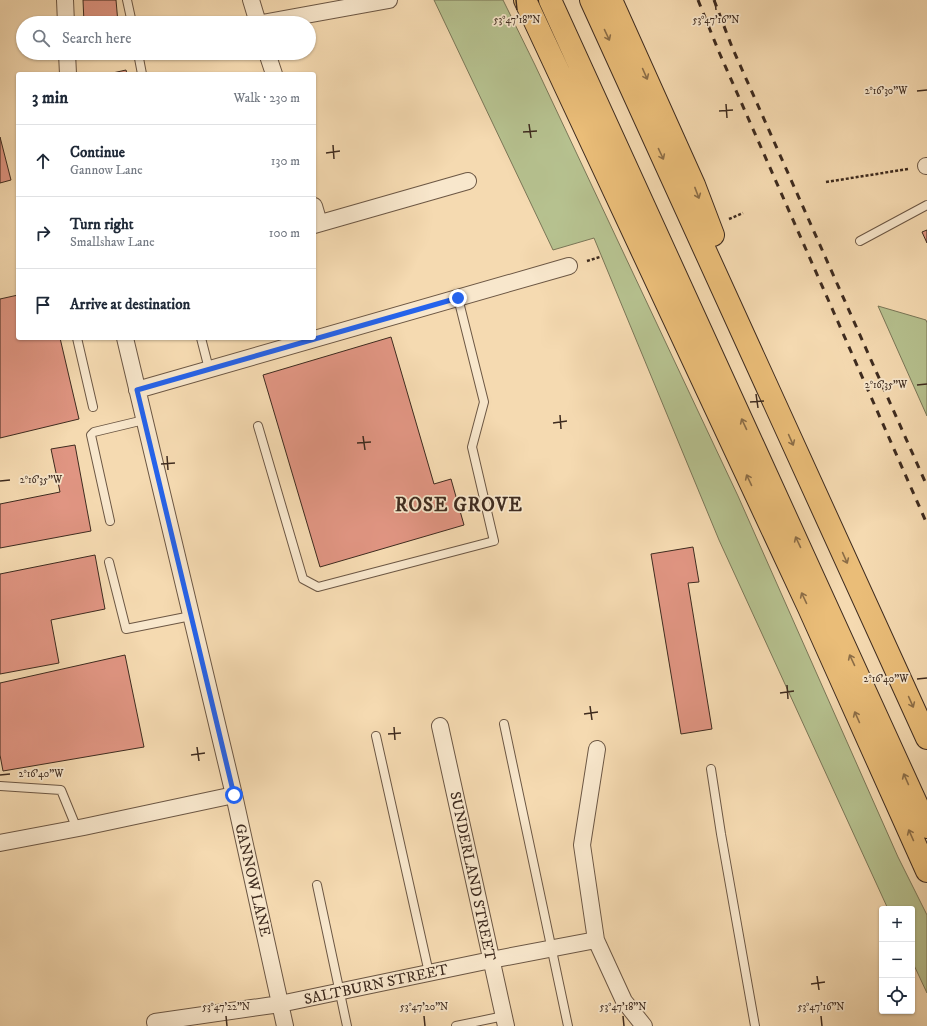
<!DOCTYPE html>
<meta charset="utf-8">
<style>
:root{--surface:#fff;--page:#f2f2f3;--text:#1f2937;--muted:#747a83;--line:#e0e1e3}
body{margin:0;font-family:"IM FELL DW Pica",serif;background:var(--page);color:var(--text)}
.controls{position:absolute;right:12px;bottom:12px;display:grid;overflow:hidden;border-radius:4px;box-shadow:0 1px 3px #0004}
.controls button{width:36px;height:36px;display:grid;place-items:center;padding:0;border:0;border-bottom:1px solid var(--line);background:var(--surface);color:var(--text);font:20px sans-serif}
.stop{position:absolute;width:12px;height:12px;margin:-9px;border:3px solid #2563eb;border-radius:50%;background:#fff}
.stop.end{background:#2563eb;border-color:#fff;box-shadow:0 1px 4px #0008}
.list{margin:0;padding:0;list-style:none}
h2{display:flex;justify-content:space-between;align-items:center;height:52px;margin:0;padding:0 16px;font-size:17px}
h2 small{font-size:13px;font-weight:400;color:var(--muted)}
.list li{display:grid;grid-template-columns:26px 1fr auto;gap:12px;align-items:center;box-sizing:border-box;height:72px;padding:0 16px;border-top:1px solid var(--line)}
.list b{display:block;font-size:15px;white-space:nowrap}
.list p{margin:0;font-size:13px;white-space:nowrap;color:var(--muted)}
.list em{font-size:13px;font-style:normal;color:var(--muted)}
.icon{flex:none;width:22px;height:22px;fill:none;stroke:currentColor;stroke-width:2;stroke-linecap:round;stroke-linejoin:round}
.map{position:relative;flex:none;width:927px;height:1026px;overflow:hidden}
.search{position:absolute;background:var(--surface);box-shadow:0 1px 3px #0004;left:16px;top:16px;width:300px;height:44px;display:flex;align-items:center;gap:10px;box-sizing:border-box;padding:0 14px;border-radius:22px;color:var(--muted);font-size:15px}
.panel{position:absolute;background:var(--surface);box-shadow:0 1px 3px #0004;left:16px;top:72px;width:300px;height:268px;border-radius:4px}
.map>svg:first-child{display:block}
.green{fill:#b6c18f;stroke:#7a7657}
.building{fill:#e09582;stroke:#3e2b1f}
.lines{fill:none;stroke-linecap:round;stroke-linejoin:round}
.lane-casing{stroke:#6c5744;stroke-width:10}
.street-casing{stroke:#6c5744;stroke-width:18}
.highway-casing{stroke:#3e2b1f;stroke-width:24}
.path{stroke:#3e2b1f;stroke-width:2.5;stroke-dasharray:3 2;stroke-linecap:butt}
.lane{stroke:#f8e7cc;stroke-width:8}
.street{stroke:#f8e7cc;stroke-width:16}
.highway{stroke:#eabd78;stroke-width:22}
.rail{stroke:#3e2b1f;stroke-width:3;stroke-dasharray:7 7;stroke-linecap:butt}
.oneway{stroke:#8b6d47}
.route{stroke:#2563eb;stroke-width:5}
.ticks{fill:none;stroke:#3e2b1f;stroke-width:1.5}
.labels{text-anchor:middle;stroke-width:3.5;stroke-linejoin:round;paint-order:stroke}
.street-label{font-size:15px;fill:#3e2b1f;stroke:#f8e7cc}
.district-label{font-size:19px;font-weight:bold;letter-spacing:1px;fill:#3e2b1f;stroke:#f8e7cc}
.ticks-label{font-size:10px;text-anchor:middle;fill:#3e2b1f;stroke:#f8e7cc;stroke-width:3.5;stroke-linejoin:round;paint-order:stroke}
</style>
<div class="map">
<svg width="927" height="1026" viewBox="0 0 927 1026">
<rect width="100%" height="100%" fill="#f5dab1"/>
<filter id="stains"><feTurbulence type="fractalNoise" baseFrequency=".005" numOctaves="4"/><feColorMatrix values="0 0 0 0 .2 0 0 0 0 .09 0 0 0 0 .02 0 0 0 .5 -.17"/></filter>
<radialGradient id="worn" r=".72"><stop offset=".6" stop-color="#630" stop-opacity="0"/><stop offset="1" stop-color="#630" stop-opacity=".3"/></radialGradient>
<path class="green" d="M434,0h69l32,65 203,431 160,361 29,58v78l-15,-32v-52h-24l-169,-369 -125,-302 -41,12z
M878,306l48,14 1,3v93z"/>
<path class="building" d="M83,0h33l2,23h-34z
M86,53h34l-33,3z
M126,70l1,4h-19z
M0,137l11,43 -11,3z
M927,230v13l-5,-11z
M18,295v43h42l19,81 -79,19v-139z
M391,337l43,147 17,-5 13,46 -144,42 -57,-192z
M75,445l16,86 -91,17v-44l60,-12 -9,-43z
M693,547l6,35 -11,1 24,146 -31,5 -30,-180z
M95,555l10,54 -54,11 8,43 -59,11v-100z
M125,655l19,92 -141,24 -3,-16v-72z"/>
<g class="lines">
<g class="lane-casing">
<path id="lane" d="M127,0l5,23
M138,53l4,21
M860,241l67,-36
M77,338l16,69
M201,338l8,31
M258,426l45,153 15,8 176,-46 -22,-94 12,-45 -26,-104
M110,521l-19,-86 3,-3 50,-12
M109,562l17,67 65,-13
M504,724l64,302
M376,736l53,237
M711,769l10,65 34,192
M0,786l61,4 16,39
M317,885l30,141
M456,1026l48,-10"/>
</g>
<g class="street-casing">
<path id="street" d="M65,0l1,23
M251,0l7,23
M262,23l127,-23
M67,53l1,21
M267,53l7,21
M926,166h1
M314,206l5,17
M314,225l154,-44
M125,338l109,457 51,231
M137,390l432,-124
M440,726l66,300
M597,749l-15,96 14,95 28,61 20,25
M0,843l84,-16 150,-32
M156,1026l-1,-4 125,-18 211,-44 105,-20"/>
</g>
<g class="highway-casing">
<path id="highway" d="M525,0l284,608 118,263
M550,0l377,827
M591,0l336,738
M611,0l83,185 19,50"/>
</g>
<path class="path" d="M826,182l82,-13
M729,219l14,-6
M587,261l13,-4"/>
<use href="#lane" class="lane"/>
<use href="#street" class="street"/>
<use href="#highway" class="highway"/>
<path class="rail" d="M698,0l21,52 208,472
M714,0l18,47 195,439"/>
</g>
<defs><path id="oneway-shaft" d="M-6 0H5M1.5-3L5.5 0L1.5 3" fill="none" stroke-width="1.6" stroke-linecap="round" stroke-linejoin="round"/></defs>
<g class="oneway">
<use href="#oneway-shaft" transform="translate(607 35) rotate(65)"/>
<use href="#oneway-shaft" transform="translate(645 74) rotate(66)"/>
<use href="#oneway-shaft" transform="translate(661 154) rotate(65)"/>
<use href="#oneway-shaft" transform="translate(697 193) rotate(69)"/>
<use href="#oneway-shaft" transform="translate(744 424) rotate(-115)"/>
<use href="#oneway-shaft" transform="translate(791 440) rotate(66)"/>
<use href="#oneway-shaft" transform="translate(749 480) rotate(-115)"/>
<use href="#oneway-shaft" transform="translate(798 542) rotate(-115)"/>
<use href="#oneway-shaft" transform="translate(845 558) rotate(66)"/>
<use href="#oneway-shaft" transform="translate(804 598) rotate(-115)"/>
<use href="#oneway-shaft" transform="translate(852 660) rotate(-115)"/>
<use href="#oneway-shaft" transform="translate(911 702) rotate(66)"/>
<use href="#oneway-shaft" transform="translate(857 717) rotate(-114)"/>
<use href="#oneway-shaft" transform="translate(906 779) rotate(-114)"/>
<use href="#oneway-shaft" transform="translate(911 835) rotate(-114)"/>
</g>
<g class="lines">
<path class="route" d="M234,795l-97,-405 321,-92"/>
</g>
<path class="ticks" d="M516,0l1,10M715,0l1,10M917,91l10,-1M726,104l1,14M719,111l14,-1M529,124l2,14M523,132l14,-1M333,145l1,14M326,153l14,-2M917,385l10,-1M756,394l2,14M750,402l14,-1M560,415l1,14M553,423l14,-2M363,436l2,14M357,443l14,-1M167,456l1,14M161,464l14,-1M0,481l10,-1M917,679l10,-1M787,685l1,14M780,693l14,-2M590,706l2,14M584,714l14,-2M394,727l1,13M388,734l13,-1M197,747l2,14M191,755l14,-2M0,775l10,-1M817,976l2,14M811,984l14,-2M226,1016l1,10M424,1016l1,10M623,1016l1,10M821,1016l1,10"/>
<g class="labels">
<g class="street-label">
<text transform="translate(473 876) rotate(78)" y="5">SUNDERLAND STREET</text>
<text transform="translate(253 880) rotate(77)" y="5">GANNOW LANE</text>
<text transform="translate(376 984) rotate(-12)" y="5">SALTBURN STREET</text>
</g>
<g class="district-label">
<text x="459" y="511">ROSE GROVE</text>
</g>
</g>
<g class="ticks-label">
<text x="517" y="23">53°47'18"N</text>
<text x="716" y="23">53°47'16"N</text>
<text x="886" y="94">2°16'30"W</text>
<text x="886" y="388">2°16'35"W</text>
<text x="41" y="483">2°16'35"W</text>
<text x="886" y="682">2°16'40"W</text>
<text x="41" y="777">2°16'40"W</text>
<text x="226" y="1010">53°47'22"N</text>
<text x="424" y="1010">53°47'20"N</text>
<text x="623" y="1010">53°47'18"N</text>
<text x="821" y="1010">53°47'16"N</text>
</g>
<rect width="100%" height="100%" filter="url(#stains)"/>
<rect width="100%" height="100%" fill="url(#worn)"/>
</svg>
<div class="controls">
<button>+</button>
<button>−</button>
<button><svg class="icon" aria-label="locate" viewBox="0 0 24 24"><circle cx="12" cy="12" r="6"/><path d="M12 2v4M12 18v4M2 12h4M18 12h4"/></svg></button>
</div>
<div class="stop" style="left:234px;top:795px"></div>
<div class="stop end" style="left:458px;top:298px"></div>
<div class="search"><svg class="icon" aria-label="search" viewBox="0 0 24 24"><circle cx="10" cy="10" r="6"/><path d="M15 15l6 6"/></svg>Search here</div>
<section class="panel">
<h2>3 min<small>Walk · 230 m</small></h2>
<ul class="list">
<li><svg class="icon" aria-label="ahead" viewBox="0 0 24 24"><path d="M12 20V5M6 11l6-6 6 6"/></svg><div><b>Continue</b><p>Gannow Lane</p></div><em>130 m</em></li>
<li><svg class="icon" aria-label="right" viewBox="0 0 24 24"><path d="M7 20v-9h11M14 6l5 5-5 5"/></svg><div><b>Turn right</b><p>Smallshaw Lane</p></div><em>100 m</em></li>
<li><svg class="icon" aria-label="arrive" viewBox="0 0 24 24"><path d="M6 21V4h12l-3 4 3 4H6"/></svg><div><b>Arrive at destination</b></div></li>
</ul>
</section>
</div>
